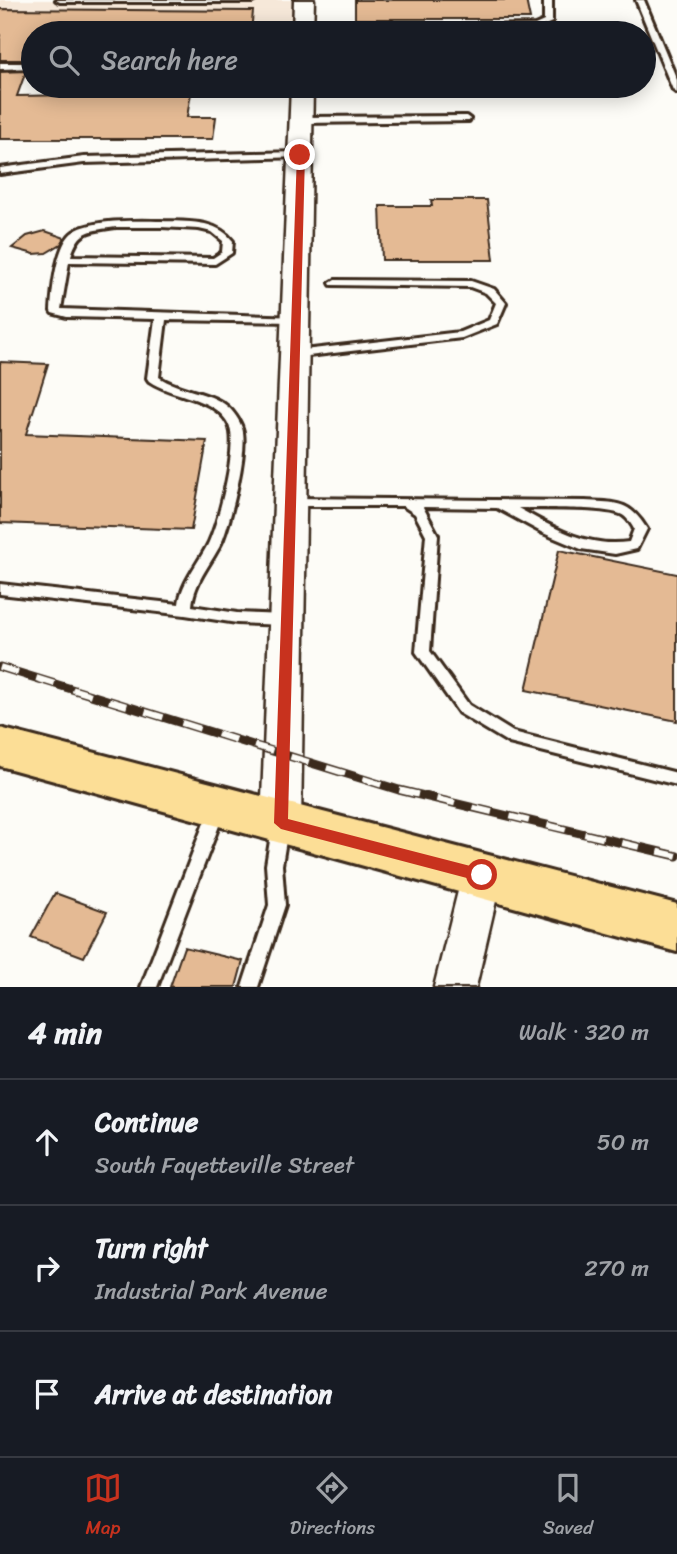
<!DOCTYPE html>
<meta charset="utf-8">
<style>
:root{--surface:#171b24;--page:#20242c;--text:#f1f3f6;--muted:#9ea1a6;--line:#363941;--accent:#c8321e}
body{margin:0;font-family:Sriracha,sans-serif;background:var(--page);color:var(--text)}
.stop{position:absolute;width:21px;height:21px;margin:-16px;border:5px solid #c8321e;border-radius:50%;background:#fff}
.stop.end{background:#c8321e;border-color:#fff;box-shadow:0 2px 7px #0008}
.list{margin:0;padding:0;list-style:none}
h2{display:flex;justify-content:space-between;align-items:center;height:91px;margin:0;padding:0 28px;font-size:30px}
h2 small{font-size:23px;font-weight:400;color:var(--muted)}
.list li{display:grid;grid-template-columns:46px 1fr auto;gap:21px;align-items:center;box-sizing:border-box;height:126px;padding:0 28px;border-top:2px solid var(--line)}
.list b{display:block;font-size:26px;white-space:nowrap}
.list p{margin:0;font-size:23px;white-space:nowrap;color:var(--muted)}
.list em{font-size:23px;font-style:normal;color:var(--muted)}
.icon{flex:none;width:38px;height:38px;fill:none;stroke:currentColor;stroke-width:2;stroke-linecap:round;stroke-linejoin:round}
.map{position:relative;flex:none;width:677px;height:987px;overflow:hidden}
.search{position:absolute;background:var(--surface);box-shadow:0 4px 18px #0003;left:21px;right:21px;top:21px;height:77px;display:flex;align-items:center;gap:18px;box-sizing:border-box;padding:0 24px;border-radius:38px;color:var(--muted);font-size:26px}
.sheet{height:469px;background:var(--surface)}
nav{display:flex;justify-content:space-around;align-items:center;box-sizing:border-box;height:98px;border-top:2px solid var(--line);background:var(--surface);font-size:19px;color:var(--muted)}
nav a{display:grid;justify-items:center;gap:4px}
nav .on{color:var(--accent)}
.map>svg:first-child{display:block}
.built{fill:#f6e8d9}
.building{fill:#e4ba94;stroke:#3b2a1e;stroke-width:2}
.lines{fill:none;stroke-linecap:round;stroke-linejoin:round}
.service-casing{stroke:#3b2a1e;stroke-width:6}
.tertiary-casing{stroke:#3b2a1e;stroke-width:5}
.primary-casing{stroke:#3b2a1e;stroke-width:6}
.service{fill:#fdfcf7;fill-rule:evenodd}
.tertiary{fill:#fdfcf7;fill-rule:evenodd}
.primary{fill:#fcde96;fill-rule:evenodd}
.rail-casing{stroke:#3b2a1e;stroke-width:9}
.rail{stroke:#fdfcf7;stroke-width:6;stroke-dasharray:19;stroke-linecap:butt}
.route{fill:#c8321e}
</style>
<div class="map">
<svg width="677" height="987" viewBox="0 0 677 987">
<rect width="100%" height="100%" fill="#fdfcf7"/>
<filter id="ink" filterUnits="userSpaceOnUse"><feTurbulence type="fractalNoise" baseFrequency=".0143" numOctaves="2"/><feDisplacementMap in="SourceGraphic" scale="14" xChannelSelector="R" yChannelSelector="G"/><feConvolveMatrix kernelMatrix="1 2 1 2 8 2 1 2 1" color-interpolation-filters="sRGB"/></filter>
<g filter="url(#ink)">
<path class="built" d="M0,0h312l-2,33h-277v45l-14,1 -19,-1z"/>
<path class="building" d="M355,0h171l4,19h-175z
M0,9l253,2 -2,22h-218v16l-4,11h-29z
M26,71l-9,25 59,-1 2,-9h58v2h31l-1,5h25l-4,24h29l-3,22h-213v-67z
M431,200h56l7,60h-112l-2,-54h52z
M45,231l20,7 -4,6 -15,9 -12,1 -22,-6 15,-12z
M0,362l48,2 -22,70 181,7 -16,89 -191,-7z
M559,550l118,24v147l-151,-31z
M55,893l52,19 -23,45 -53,-20z
M184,947l59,14 -7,26h-66z"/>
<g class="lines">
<g class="service-casing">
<path id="service" d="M56,0h200l-4,2h-192z
M544,0h8v22l-16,7 -232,3 -4,-2 4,-2 231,-3 9,-4z
M636,0h8l33,80v13l-4,-3z
M0,63h33v5l-33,1z
M466,116l4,3 -1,2 -168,2 -4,-3 4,-3z
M300,152l3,1v4l-219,6 -84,11v-6l84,-11z
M161,221c26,1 55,-2 72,20l-1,12 -17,11 -146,-2 -8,47 238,8 1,2 -1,2 -4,1 -129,-2 -7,57c20,14 49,14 68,29 6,5 13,15 15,22 7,20 -11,90 -19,111 -9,22 -29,41 -31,67l45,7 48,2 5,1 2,4 -2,4 -5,1 -48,-2 -52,-8 -185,-21v-10l179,20c3,-23 20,-41 30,-62 10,-22 26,-86 22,-110 -1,-7 -5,-13 -10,-18 -19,-18 -50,-18 -72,-33l-2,-3 8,-59 -88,-2 -15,-4 -1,-2c1,-19 5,-60 18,-75 15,-18 70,-15 92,-15zM116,227h45l38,2 13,3 11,9 -1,11 -9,6 -142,-2c8,-27 19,-25 45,-29z
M335,280l136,1 23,8 12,14 -9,21 -35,14 -171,20 -2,-3 2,-3 4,-1 165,-19 29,-12 7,-17 -10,-10 -16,-6 -139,-2 -1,-2z
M291,498l294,3c31,2 44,-1 62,28l-10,20 -22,5 -34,-5 -38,-16 -46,-25 -74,-1 15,28 -8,116 39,54 44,27 164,41v12l-168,-42 -50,-30 -43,-61 10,-117 -11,-21 -12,-8h-112l-6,-4zM518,508c20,1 93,-2 106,8 4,3 8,9 10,13l-5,13c-42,6 -75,-14 -111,-34z
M217,803l5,2 3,5 -68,177h-16l68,-177 3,-5z
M280,821l5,2 3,5 -6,37 3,40 -27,82h-16l27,-82 -3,-40 6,-37 3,-5z"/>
</g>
<g class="tertiary-casing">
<path id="tertiary" d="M294,0h20l-1,33h-20z
M291,86h22l-12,737 -6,12 -14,5 -14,-5 -6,-12z
M482,857l14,5 6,13 -26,112h-42l28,-112 6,-13z"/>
</g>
<g class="primary-casing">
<path id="primary" d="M0,728l677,176v48l-677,-186z"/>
</g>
<use href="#service" class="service"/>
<use href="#tertiary" class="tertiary"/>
<use href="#primary" class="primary"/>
<g class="rail-casing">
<path id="rail" d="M0,667l399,123 278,66"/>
</g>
<use href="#rail" class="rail"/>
</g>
</g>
<path class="route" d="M297,153l8,2 -17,664 194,50 7,6 -7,7 -201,-53 -7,-6z"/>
</svg>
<div class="stop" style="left:482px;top:875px"></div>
<div class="stop end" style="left:300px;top:155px"></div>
<div class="search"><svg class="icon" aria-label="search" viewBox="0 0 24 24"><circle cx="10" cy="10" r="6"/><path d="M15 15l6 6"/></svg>Search here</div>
</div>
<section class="sheet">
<h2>4 min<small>Walk · 320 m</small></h2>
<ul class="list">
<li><svg class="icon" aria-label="ahead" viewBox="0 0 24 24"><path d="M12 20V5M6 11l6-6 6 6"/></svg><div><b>Continue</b><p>South Fayetteville Street</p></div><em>50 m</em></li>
<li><svg class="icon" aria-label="right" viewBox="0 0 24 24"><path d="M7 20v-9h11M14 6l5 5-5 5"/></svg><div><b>Turn right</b><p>Industrial Park Avenue</p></div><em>270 m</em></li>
<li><svg class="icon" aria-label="arrive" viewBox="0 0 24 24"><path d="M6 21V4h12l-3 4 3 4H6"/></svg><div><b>Arrive at destination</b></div></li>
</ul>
</section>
<nav>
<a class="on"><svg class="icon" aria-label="map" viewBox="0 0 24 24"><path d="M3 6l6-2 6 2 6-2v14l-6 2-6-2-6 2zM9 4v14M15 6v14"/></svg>Map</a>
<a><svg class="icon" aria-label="directions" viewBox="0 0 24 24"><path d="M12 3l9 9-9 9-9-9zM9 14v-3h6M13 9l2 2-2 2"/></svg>Directions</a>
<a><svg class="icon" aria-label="saved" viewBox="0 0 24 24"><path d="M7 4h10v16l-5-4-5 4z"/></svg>Saved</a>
</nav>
